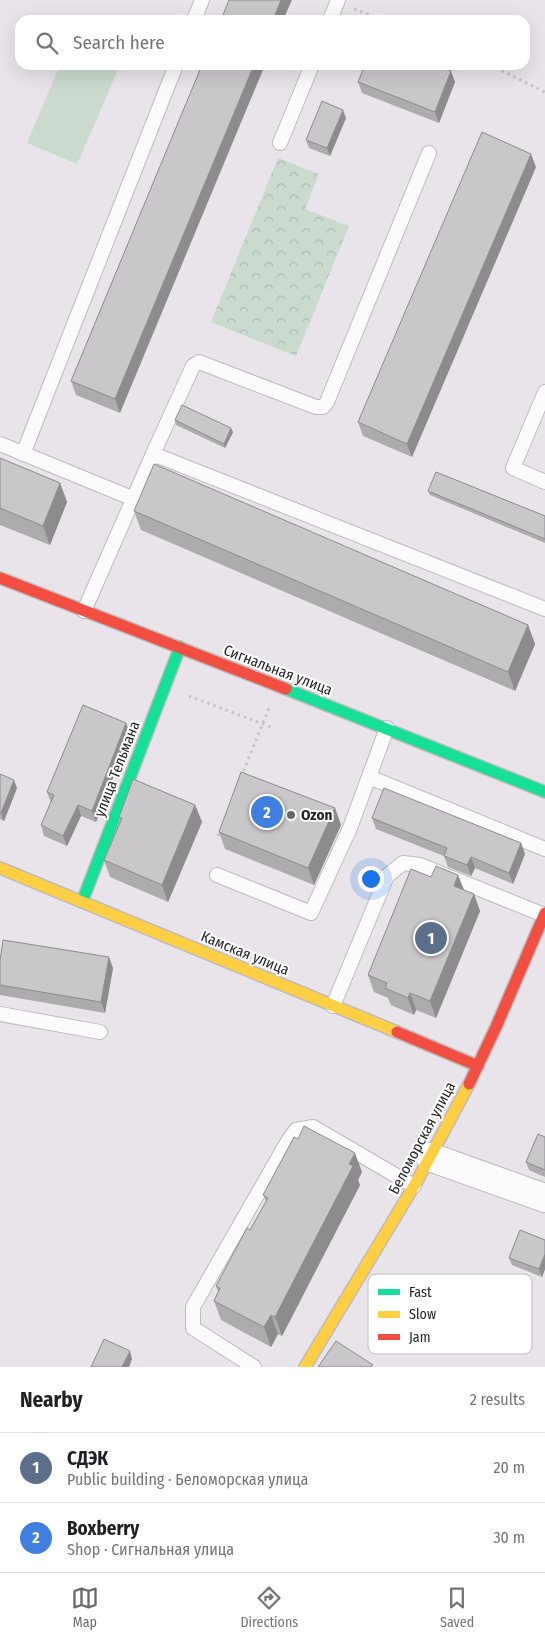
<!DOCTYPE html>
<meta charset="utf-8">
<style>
:root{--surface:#fff;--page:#f6f6f6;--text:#202124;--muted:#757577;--line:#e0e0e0;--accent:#6b686c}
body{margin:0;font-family:"Fira Sans Condensed",sans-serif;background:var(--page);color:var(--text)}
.you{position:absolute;left:370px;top:878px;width:18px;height:18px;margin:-12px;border:4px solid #fff;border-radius:50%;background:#1a73e8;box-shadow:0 0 0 8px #1a73e833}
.badge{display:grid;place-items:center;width:32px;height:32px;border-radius:50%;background:var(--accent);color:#fff;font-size:16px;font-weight:700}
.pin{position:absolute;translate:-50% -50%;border:2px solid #fff;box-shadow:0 1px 5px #0006}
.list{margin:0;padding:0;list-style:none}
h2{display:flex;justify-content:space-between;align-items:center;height:65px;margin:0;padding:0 20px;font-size:21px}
h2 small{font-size:16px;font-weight:400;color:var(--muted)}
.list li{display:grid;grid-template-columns:32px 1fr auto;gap:15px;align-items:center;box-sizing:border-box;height:70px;padding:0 20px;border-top:1px solid var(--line)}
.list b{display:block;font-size:19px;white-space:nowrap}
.list p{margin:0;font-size:16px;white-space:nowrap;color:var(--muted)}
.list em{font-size:16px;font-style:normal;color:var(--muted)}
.icon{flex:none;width:28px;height:28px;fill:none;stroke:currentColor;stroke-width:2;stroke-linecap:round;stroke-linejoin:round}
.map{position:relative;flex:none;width:545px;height:1367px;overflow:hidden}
.search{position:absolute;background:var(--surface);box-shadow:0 5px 20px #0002;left:15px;right:15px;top:15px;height:55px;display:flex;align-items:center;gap:12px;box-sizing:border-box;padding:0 18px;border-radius:15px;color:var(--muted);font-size:19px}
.sheet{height:205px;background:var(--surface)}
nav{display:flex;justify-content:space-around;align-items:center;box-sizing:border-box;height:70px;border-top:1px solid var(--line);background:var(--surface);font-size:14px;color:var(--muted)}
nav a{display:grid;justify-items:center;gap:2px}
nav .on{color:var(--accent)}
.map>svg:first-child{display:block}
.park{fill:url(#park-crowns)}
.garden{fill:#cadace}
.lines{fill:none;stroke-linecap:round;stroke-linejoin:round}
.lane-casing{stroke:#bebbbf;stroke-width:16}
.street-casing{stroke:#bebbbf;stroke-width:30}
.fast-casing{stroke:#bebbbf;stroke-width:14}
.slow-casing{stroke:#bebbbf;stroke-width:14}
.jam-casing{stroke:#bebbbf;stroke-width:14}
.path{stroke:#c5c5c6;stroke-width:3;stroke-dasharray:2.5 4;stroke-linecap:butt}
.lane{stroke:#fcfbfc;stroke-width:14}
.street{stroke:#fcfbfc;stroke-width:28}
.fast{stroke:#16e098;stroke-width:11}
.slow{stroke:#ffcf43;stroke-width:11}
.jam{stroke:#f24e42;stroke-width:11}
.wall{fill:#aeabaf}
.shaded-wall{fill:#8d8b8e}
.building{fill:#cac7cb;stroke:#8d8b8e}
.poi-dot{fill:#6b686c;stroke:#fff;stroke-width:2}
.labels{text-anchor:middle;stroke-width:4;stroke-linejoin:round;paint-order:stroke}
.street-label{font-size:15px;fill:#282528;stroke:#fff}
.poi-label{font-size:15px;font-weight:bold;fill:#282528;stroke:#fff;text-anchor:start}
.key{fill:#fff;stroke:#bebebe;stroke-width:1}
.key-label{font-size:14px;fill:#282528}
</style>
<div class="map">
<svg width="545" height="1367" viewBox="0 0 545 1367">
<defs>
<pattern id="park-crowns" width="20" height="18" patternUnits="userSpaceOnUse" patternTransform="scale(1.25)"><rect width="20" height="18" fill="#cadace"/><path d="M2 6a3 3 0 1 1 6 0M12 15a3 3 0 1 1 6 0" fill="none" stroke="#aebbb1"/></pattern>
</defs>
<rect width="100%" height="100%" fill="#e8e4e9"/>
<path class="park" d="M278,158l41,16 -14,35 44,17 -53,130 -85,-34z"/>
<path class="garden" d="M60,65h47l11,5 -41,94 -50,-21z"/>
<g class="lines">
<g class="lane-casing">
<path id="lane" d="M194,20l8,-20
M330,20l8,-20
M280,143l32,-78
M545,392l-32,76 32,14
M0,444l134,55
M23,454l153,-389
M153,454l40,-88 6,-4 117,45h7l4,-5 102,-249
M84,611l69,-157 392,155
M369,777l176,72
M217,875l94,38 39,-85 37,-100
M333,1006l54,-130 16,-13 17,2 124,50
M0,1014l100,18
M254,1367l-61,-39v-21l95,-166 8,-11 17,-3 101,59"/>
</g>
<g class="street-casing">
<path id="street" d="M430,1157l115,41"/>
</g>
<g class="fast-casing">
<path id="fast" d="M286,689l259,103
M82,902l98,-255"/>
</g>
<g class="slow-casing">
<path id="slow" d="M0,868l397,164
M305,1367l112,-186 52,-97"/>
</g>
<g class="jam-casing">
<path id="jam" d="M0,578l286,111
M397,1032l81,34
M469,1084l27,-57 49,-114"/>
</g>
<path class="path" d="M354,9l29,11
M490,65l55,27
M189,696l82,31
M241,777l28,-69
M218,836l3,-7"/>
<use href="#lane" class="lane"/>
<use href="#street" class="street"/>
<use href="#fast" class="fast"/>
<use href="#slow" class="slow"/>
<use href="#jam" class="jam"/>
</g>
<path class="wall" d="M202,65l-82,348 -44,-18 -5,-14z
M358,82h97l-16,41 -77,-30z
M346,118l-16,38 -21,-8 -3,-8z
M536,167l-124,290 -49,-21 -5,-14z
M175,420l58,12 -8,16 -49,-23z
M0,458l60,25 7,19 -17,43 -50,-20z
M428,491l117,25v27l-115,-48z
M134,511l394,114 7,19 -20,47 -374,-161z
M126,723l4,11 -34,88 -15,-6 -14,30 -23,-10 -3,-11 10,-22 -4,-11z
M0,774l17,14 -13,33 -4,-2z
M195,805l7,17 -34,80 -58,-25 -6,-17 16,-39 -1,-4z
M335,808l6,17 -27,60 -89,-36 -6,-17z
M372,818l149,25 4,11 -12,30 -38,-16 -4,8 -23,-9 -4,-11 -68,-27z
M464,890l10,4 6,17 -44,107 -20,-8 -2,5 -23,-10 -3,-7 -14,-6 -6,-17z
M0,961l113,7 -8,45 -105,-18z
M545,1137v40l-16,-7 -3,-8z
M362,1172l-4,8 2,5 -78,151 -4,-2 -7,13 -50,-27 -7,-19 4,-9 -2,-6 34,-56 16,-29 -3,-6z
M545,1240v29l-3,8 -30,-12 -3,-7z
M504,1303l2,8 -31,25 -20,-24 -3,-8z"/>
<path class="shaded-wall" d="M281,0h11l-9,20h-10z
M254,65h11l-145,348 -5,-14z
M451,71l4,11 -16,41 -4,-11z
M343,110l3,8 -16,38 -3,-8z
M531,154l5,13 -124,290 -5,-13z
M231,428l2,4 -8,16 -1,-4z
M60,483l7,19 -17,43 -7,-19z
M528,625l7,19 -20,47 -7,-19z
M126,723l4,11 -34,88 -4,-11z
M14,780l3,8 -13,33 -3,-8z
M78,805l3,11 -14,30 -4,-10z
M195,805l7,17 -34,80 -6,-17z
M335,808l6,17 -27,60 -6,-17z
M521,843l4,11 -12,30 -4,-11z
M471,857l4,11 -4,8 -4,-11z
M458,875l7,17 -11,-6z
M474,894l6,17 -44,107 -6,-17z
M109,957l4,11 -8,45 -4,-11z
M410,993l6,17 -2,5 -6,-17z
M355,1153l7,19 -4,8 2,5 -78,151 -7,-19z
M545,1254v15l-3,8 -3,-8z
M504,1303l2,8 -31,25 -3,-7z
M271,1315l7,19 -7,13 -7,-20z
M130,1351l2,8 -3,8h-7z"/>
<path class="building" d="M229,0h52l-8,20h-52z
M202,65h52l-139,334 -44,-18z
M365,65h70l16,6 -16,41 -77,-30z
M322,101l21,9 -16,38 -21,-8z
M482,132l49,22 -124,290 -49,-22z
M182,405l49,23 -7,16 -49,-24z
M0,458l60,25 -17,43 -43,-18z
M154,464l374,161 -20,47 -374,-161z
M436,472l109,44v23l-117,-48z
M83,705l43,18 -34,88 -14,-6 -15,31 -22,-11 13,-30 -7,-3z
M241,772l94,36 -27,60 -89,-36z
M0,774l14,6 -13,33 -1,-1z
M133,779l62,26 -33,80 -58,-25 18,-42 -3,-1z
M384,788l137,55 -12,30 -38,-16 -4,8 -23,-9 3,-8 -75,-30z
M436,866l22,9 -4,11 20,8 -44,107 -20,-8 -2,5 -23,-10 2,-5 -19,-8 43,-106 20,8z
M3,940l106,17 -8,45 -101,-17v-24z
M304,1126l51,27 -6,11 4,2 -78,151 -4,-2 -7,12 -50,-26 6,-13 -4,-2 31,-58 3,2 18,-32 -5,-3 31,-58 4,2z
M538,1134l7,3v33l-19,-8z
M520,1230l25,10v14l-6,15 -30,-11z
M104,1339l26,12 -8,16h-31z
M336,1341l37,24 -2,2h-53z"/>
<circle class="poi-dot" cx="291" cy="815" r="5"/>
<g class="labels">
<g class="street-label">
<text transform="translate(278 670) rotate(21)" y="5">Сигнальная улица</text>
<text transform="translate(117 769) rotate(-69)" y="5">улица Тельмана</text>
<text transform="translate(245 953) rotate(22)" y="5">Камская улица</text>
<text transform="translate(422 1138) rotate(-62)" y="5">Беломорская улица</text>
</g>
<g class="poi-label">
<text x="301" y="820">Ozon</text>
</g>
</g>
<rect x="368" y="1274" width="164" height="80" rx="8" class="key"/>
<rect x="378" y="1289" width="22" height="6" fill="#16e098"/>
<rect x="378" y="1311" width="22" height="7" fill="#ffcf43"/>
<rect x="378" y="1334" width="22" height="6" fill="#f24e42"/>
<g class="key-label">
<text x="409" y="1297">Fast</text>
<text x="409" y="1319">Slow</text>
<text x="409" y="1342">Jam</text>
</g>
</svg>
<div class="you"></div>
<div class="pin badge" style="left:431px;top:938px;background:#5c6f8a">1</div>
<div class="pin badge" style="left:267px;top:812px;background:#3f7fe0">2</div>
<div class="search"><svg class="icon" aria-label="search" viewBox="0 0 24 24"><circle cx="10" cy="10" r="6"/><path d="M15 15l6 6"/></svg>Search here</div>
</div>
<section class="sheet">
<h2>Nearby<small>2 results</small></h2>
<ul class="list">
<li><span class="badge" style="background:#5c6f8a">1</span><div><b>СДЭК</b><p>Public building · Беломорская улица</p></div><em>20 m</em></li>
<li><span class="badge" style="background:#3f7fe0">2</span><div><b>Boxberry</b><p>Shop · Сигнальная улица</p></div><em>30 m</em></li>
</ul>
</section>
<nav>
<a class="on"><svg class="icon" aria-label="map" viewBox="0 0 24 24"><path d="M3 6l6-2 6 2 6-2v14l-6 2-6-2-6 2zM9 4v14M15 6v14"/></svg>Map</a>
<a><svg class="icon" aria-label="directions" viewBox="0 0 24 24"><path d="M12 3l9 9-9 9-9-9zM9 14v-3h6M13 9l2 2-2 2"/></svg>Directions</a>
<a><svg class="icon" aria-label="saved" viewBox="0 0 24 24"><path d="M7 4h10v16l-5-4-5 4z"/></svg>Saved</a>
</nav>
